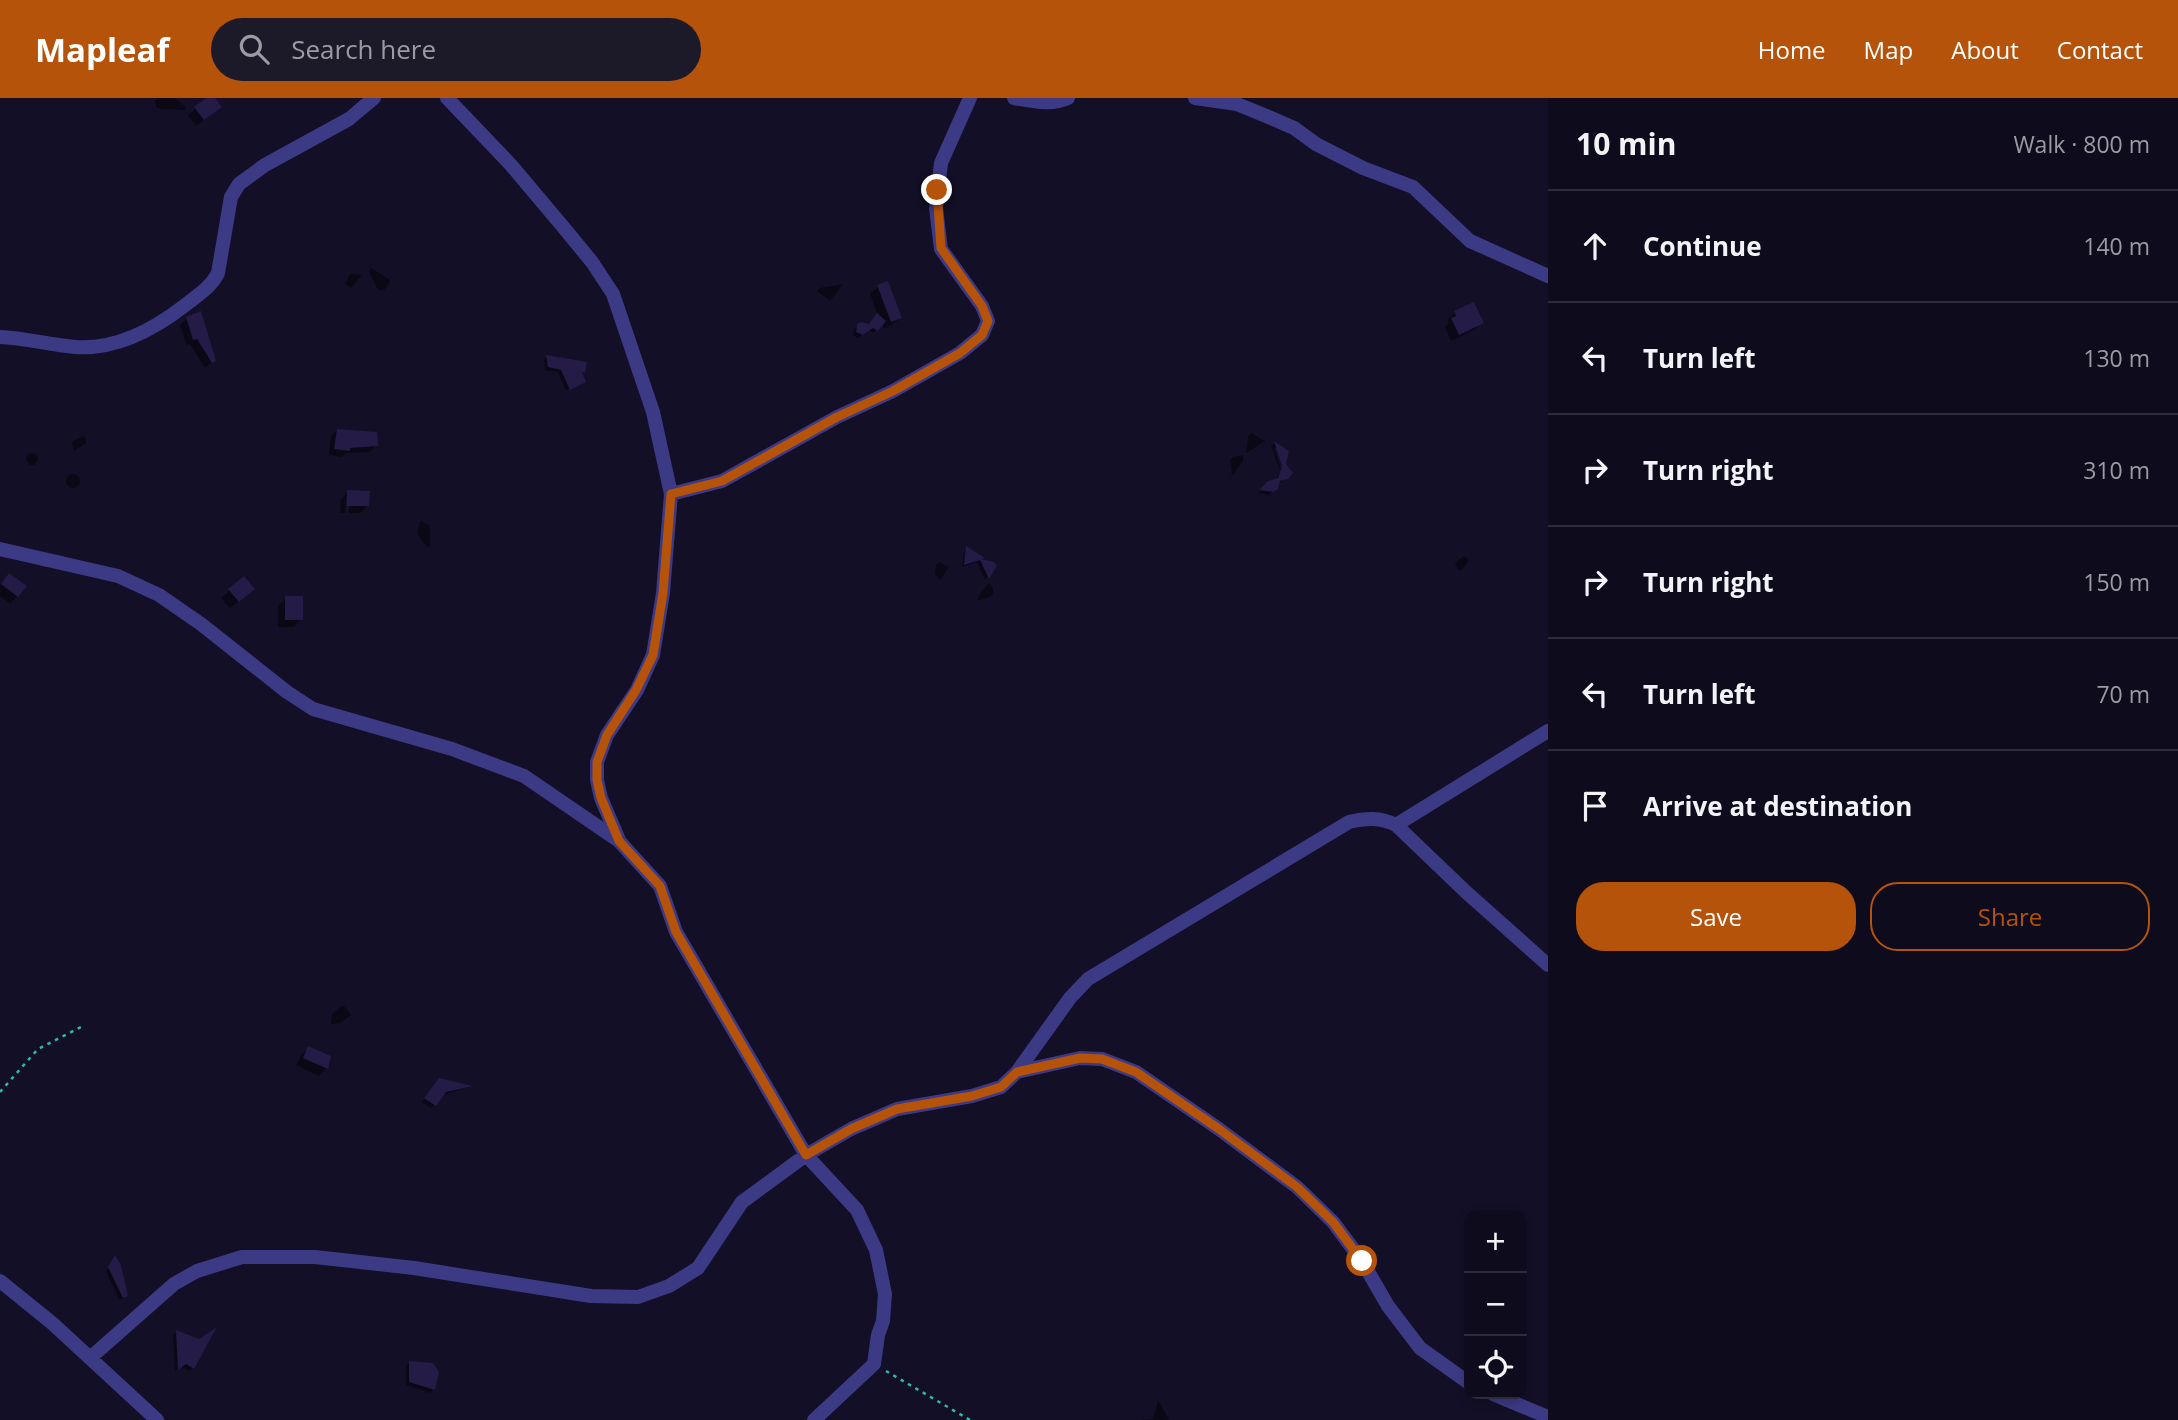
<!DOCTYPE html>
<meta charset="utf-8">
<style>
:root{--surface:#0e0b1c;--page:#1c1929;--text:#f1f3f6;--muted:#9b9ba3;--line:#2e2b3b;--accent:#b45309}
body{margin:0;font-family:"Open Sans",sans-serif;background:var(--page);color:var(--text)}
.controls{position:absolute;right:21px;bottom:21px;display:grid;overflow:hidden;border-radius:14px;box-shadow:0 4px 10px #0003}
.controls button{width:63px;height:63px;display:grid;place-items:center;padding:0;border:0;border-bottom:2px solid var(--line);background:var(--surface);color:var(--text);font:35px sans-serif}
.stop{position:absolute;width:21px;height:21px;margin:-16px;border:5px solid #b45309;border-radius:50%;background:#fff}
.stop.end{background:#b45309;border-color:#fff;box-shadow:0 2px 7px #0008}
.list{margin:0;padding:0;list-style:none}
h2{display:flex;justify-content:space-between;align-items:center;height:91px;margin:0;padding:0 28px;font-size:30px}
h2 small{font-size:23px;font-weight:400;color:var(--muted)}
.list li{display:grid;grid-template-columns:46px 1fr auto;gap:21px;align-items:center;box-sizing:border-box;height:112px;padding:0 28px;border-top:2px solid var(--line)}
.list b{display:block;font-size:26px;white-space:nowrap}
.list em{font-size:23px;font-style:normal;color:var(--muted)}
.actions{display:flex;gap:14px;padding:21px 28px}
.actions a{flex:1;padding:16px 0;border:2px solid var(--accent);border-radius:28px;text-align:center;font-size:24px;color:var(--accent)}
.actions .main{background:var(--accent);color:#fff}
.icon{flex:none;width:38px;height:38px;fill:none;stroke:currentColor;stroke-width:2;stroke-linecap:round;stroke-linejoin:round}
.map{position:relative;flex:none;width:1548px;height:1322px;overflow:hidden}
header{display:flex;align-items:center;gap:42px;box-sizing:border-box;height:98px;padding:0 35px;background:var(--accent);color:#fff}
header strong{font-size:33px}
nav{display:flex;gap:38px;margin-inline-start:auto;font-size:24px}
.search{width:490px;height:63px;background:var(--page);display:flex;align-items:center;gap:18px;box-sizing:border-box;padding:0 24px;border-radius:38px;color:var(--muted);font-size:26px}
main{display:flex}
aside{flex:1;background:var(--surface)}
.map>svg:first-child{display:block}
.shadow{fill:#0007;fill-rule:evenodd}
.building{fill:#241b47}
.lines{fill:none;stroke-linecap:round;stroke-linejoin:round}
.path{stroke:#2fb8b0;stroke-width:2.5;stroke-dasharray:3.5 5;stroke-linecap:butt}
.minor{stroke:#3d3a85;stroke-width:14}
.route{stroke:#b45309;stroke-width:9}
</style>
<header>
<strong>Mapleaf</strong>
<div class="search"><svg class="icon" aria-label="search" viewBox="0 0 24 24"><circle cx="10" cy="10" r="6"/><path d="M15 15l6 6"/></svg>Search here</div>
<nav><a>Home</a><a>Map</a><a>About</a><a>Contact</a></nav>
</header>
<main>
<div class="map">
<svg width="1548" height="1322" viewBox="0 0 1548 1322">
<rect width="100%" height="100%" fill="#130f26"/>
<path class="shadow" d="M158,0h17l11,9 -2,3 -24,-1 -4,-2 -1,-6z
M209,0h4l7,9 -24,19 -8,-11z
M371,170l18,11 1,3 -6,8h-6l-9,-19z
M350,176l12,1 -11,13 -6,-4z
M843,186l-13,17 -13,-10 3,-3z
M878,189l22,31 -8,7 -8,4 -2,-5 -9,9 -4,-3 -11,8 -5,-3 1,-6 4,-3h11l9,-11 -8,-21z
M1455,215l27,9 -8,8 -23,11 -6,-14 4,-4 -2,-3z
M187,221l27,41 -9,8 -15,-24 -3,1 -7,-20z
M547,259l37,15 -3,3 2,7 -17,8 -8,-18 -13,-2 -1,-10z
M337,332l39,15 -6,7 -24,1 -4,4 -13,-2 2,-19z
M1251,335l14,8 -19,12 2,-17z
M83,338l3,3v4l-12,8 -2,-9z
M1274,346l13,8 -2,13 6,8 -8,8 -5,2 -2,5 -7,7 -11,-2 11,-11 7,-1 4,-10 -9,-25zM1274,350h4l8,26 -3,1z
M26 361a6 6 0 1 1 12 0a6 6 0 1 1-12 0Z
M1243,357v6l-11,15 -2,-16 3,-3z
M66 383a7 7 0 1 1 14 0a7 7 0 1 1-14 0Z
M348,394l20,13 -8,8h-11v-16h-3l-1,16h-5l1,-14z
M421,423l9,5v20l-2,2 -11,-14 2,-10z
M967,451l15,9 -2,3 13,2 2,3 -10,14 -8,-18 -15,5 2,-15z
M1464,458l4,2v4l-6,8h-4l-3,-7z
M939,464l10,5 -9,13 -5,-6 1,-9z
M9,477l8,21 -7,8 -10,-8v-11z
M244,480l1,18 -15,12 -9,-10z
M989,485l4,5v6l-4,3 -12,4 4,-9z
M286,500l15,21 -7,8h-16v-21z
M342,908l3,1 6,8 -11,8 -9,1 1,-10z
M309,950l22,10 -5,10 -7,8 -23,-11 5,-10z
M436,985l33,4 -27,8 -11,13 -9,-6z
M115,1159l11,39 -7,4 -13,-29z
M176,1234l17,36 -4,3 -8,-4 -6,4 -2,-36z
M409,1265l28,9 -4,18 -3,3 -24,-8v-19z
M1158,1302l11,20h-30l14,-1z"/>
<path class="building" d="M206,0h9l7,9 -18,13 -10,-13z
M888,183l14,37 -11,4 -14,-37z
M1474,204l10,21 -25,12 -8,-17 5,-2 -2,-5z
M201,213l15,50 -4,2 -15,-24 -4,1 -7,-23z
M877,215l9,8 -8,10 -5,-3 -10,7 -7,-3 1,-8 4,-2 8,2z
M546,257l41,7 -2,11 -3,-1 4,10 -16,8 -9,-20 -13,-3z
M337,331l40,3 1,14 -28,2v3l-16,-2z
M1274,343l15,10 -3,13 7,9 -5,6 -8,2 -2,8 -4,3 -15,-2 9,-9 10,-3 4,-12z
M347,392l23,1 -1,15h-22z
M966,448l19,12 -4,1 13,3 3,4 -8,13 -9,-19 -16,5z
M9,475l18,13 -9,11 -17,-13z
M244,478l11,13 -16,13 -11,-13z
M285,498h18v24h-18z
M308,948l23,10 -3,13 -25,-11z
M439,980l34,8 -27,6 -10,14 -12,-8z
M115,1157l6,10 7,31 -5,2 -15,-31z
M217,1229l-23,42 -8,-5 -8,6 -2,-40 23,9z
M409,1263l24,2 6,9 -4,18 -26,-8z"/>
<g class="lines">
<path class="path" d="M0,994l38,-43 45,-23
M886,1273l84,49"/>
<path class="minor" d="M447,0l64,67 53,63 28,34 21,32 40,118 18,82 -8,99 -10,62 -16,35 -30,45 -10,27v18l4,18 18,42
M1014,0c18,3 37,8 54,0
M1195,0l42,6 34,14 23,10 22,16 47,24 50,19 57,54 78,35
M0,239c25,1 50,8 75,10 40,3 78,-17 109,-41 13,-10 27,-19 34,-33l13,-76 8,-13 26,-19 84,-46 25,-21
M671,396l51,-13 115,-64 56,-26 67,-38 22,-18 6,-14 -6,-15 -41,-57 -5,-41 5,-45 29,-65
M0,451l118,27 41,19 42,29 86,68 26,17 139,40 72,27 95,65 41,45 16,46 130,223 51,55 19,40 9,44 -2,27 -5,14 -4,29 -60,56
M1396,727l152,-94
M1017,974l63,-14 22,1 34,13 83,57 78,58 36,35 29,39 26,45 32,42 49,35
M0,1183l52,42 105,97
M90,1260l84,-74 23,-13 45,-14h73l99,11 177,28 47,1 31,-11 29,-18 44,-66 64,-47 45,-26 46,-20 75,-13 29,-9 16,-15 53,-74 18,-19 261,-157c17,-4 31,-5 47,3l70,67 82,73
M1493,1296l55,23"/>
</g>
<g class="lines">
<path class="route" d="M937,92l4,58 41,58 6,15 -6,14 -22,18 -67,38 -56,26 -115,64 -51,13 -8,99 -10,62 -17,35 -29,45 -10,27v18l4,18 18,43 41,45 16,46 130,223 45,-26 46,-20 75,-13 29,-9 16,-15 63,-14 22,1 34,13 83,57 78,58 36,35 29,39"/>
</g>
</svg>
<div class="controls">
<button>+</button>
<button>−</button>
<button><svg class="icon" aria-label="locate" viewBox="0 0 24 24"><circle cx="12" cy="12" r="6"/><path d="M12 2v4M12 18v4M2 12h4M18 12h4"/></svg></button>
</div>
<div class="stop" style="left:1362px;top:1163px"></div>
<div class="stop end" style="left:937px;top:92px"></div>
</div>
<aside>
<h2>10 min<small>Walk · 800 m</small></h2>
<ul class="list">
<li><svg class="icon" aria-label="ahead" viewBox="0 0 24 24"><path d="M12 20V5M6 11l6-6 6 6"/></svg><div><b>Continue</b></div><em>140 m</em></li>
<li><svg class="icon" aria-label="left" viewBox="0 0 24 24"><path d="M17 20v-9H6M10 6l-5 5 5 5"/></svg><div><b>Turn left</b></div><em>130 m</em></li>
<li><svg class="icon" aria-label="right" viewBox="0 0 24 24"><path d="M7 20v-9h11M14 6l5 5-5 5"/></svg><div><b>Turn right</b></div><em>310 m</em></li>
<li><svg class="icon" aria-label="right" viewBox="0 0 24 24"><path d="M7 20v-9h11M14 6l5 5-5 5"/></svg><div><b>Turn right</b></div><em>150 m</em></li>
<li><svg class="icon" aria-label="left" viewBox="0 0 24 24"><path d="M17 20v-9H6M10 6l-5 5 5 5"/></svg><div><b>Turn left</b></div><em>70 m</em></li>
<li><svg class="icon" aria-label="arrive" viewBox="0 0 24 24"><path d="M6 21V4h12l-3 4 3 4H6"/></svg><div><b>Arrive at destination</b></div></li>
</ul>
<div class="actions"><a class="main">Save</a><a>Share</a></div>
</aside>
</main>
